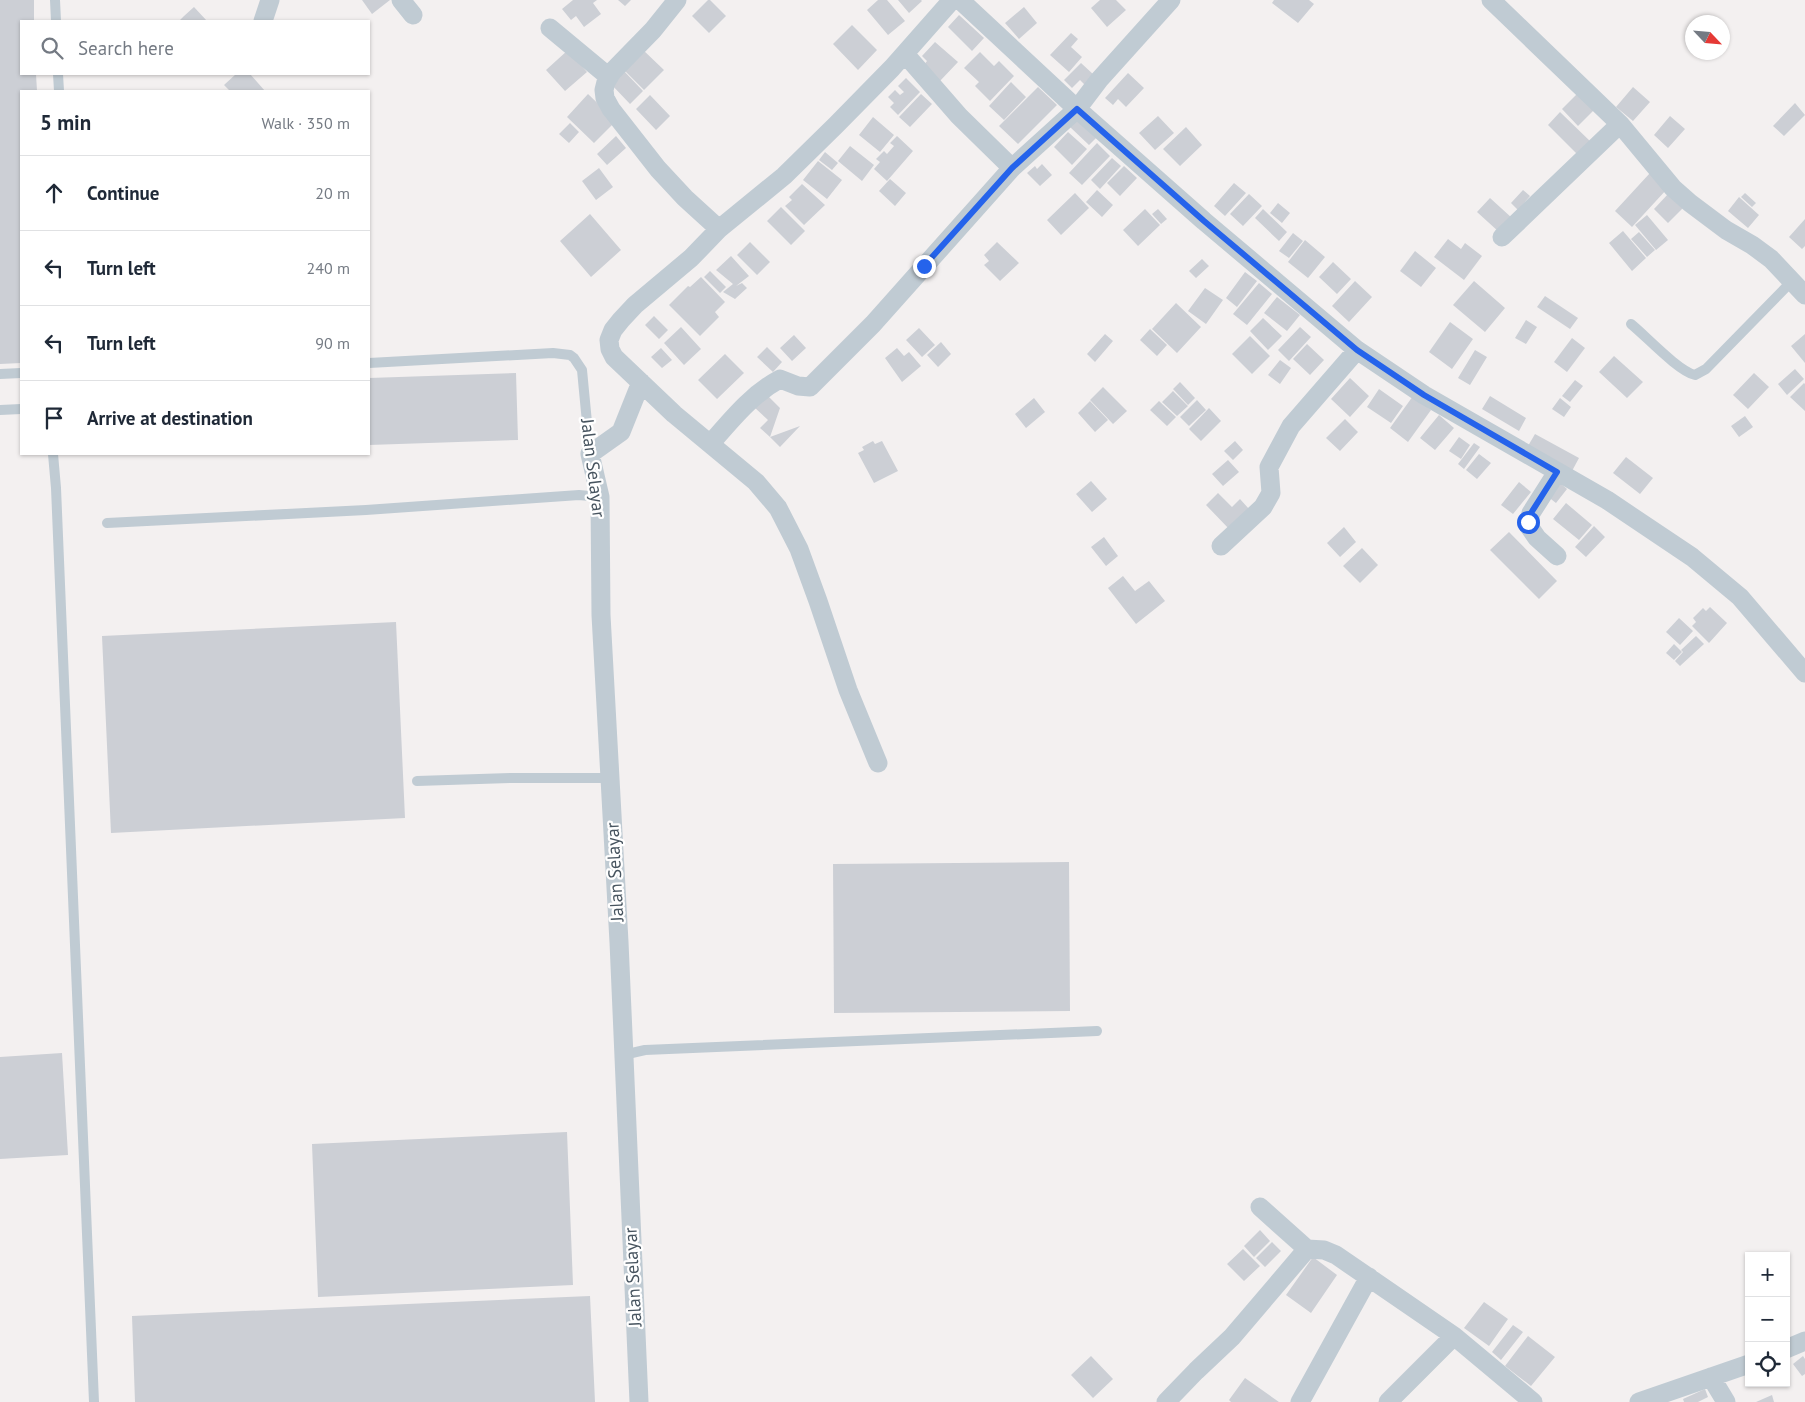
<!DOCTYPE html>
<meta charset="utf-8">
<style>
:root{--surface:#fff;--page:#f2f2f3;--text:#1f2937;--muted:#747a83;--line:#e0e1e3}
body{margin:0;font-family:"PT Sans",sans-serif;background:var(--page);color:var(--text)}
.controls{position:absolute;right:15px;bottom:15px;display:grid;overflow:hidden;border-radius:0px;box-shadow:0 1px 4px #0004}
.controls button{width:45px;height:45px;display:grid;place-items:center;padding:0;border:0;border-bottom:1px solid var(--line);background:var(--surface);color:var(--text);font:25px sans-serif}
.compass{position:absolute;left:1685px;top:15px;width:45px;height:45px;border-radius:50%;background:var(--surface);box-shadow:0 1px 4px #0004;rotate:116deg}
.stop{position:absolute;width:15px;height:15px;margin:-11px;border:4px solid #2563eb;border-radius:50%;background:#fff}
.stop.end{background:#2563eb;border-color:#fff;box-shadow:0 1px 5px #0008}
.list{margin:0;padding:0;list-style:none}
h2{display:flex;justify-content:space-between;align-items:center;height:65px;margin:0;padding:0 20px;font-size:21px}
h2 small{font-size:16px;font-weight:400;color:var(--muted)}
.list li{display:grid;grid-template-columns:32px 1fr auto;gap:15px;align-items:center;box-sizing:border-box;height:75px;padding:0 20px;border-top:1px solid var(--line)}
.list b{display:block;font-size:19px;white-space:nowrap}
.list em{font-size:16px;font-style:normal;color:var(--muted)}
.icon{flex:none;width:28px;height:28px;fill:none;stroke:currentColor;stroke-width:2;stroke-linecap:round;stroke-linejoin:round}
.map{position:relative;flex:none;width:1805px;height:1402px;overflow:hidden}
.search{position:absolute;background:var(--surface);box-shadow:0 1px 4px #0004;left:20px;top:20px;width:350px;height:55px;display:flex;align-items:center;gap:12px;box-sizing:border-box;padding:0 18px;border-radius:0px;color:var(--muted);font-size:19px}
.panel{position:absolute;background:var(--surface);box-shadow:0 1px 4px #0004;left:20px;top:90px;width:350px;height:365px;border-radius:0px}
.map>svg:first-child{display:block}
.building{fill:#cccfd5}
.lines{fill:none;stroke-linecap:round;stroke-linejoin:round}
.lane{stroke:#c0cbd3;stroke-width:10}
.street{stroke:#c0cbd3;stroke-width:19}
.route{stroke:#2563eb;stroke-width:6}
.labels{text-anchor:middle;stroke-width:4.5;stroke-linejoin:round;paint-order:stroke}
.street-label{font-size:18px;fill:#47545f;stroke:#fff}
</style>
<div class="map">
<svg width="1805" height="1402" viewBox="0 0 1805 1402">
<rect width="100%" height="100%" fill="#f3f0f0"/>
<path class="building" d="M0,0h34v21h-13v53h15l1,17h-16v272l-21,1z
M362,0h28l-18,14z
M573,0h24l-4,3 8,11 -17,13 -8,-11 -5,4 -9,-11z
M618,0h13l-6,6z
M708,0h2l16,16 -17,17 -17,-17z
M878,0h9l18,21 -17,14 -21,-25z
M898,0h23l1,1 -13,12z
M1100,0h16l10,10 -19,17 -16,-19z
M1274,0h35l5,4 -16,19 -26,-20z
M194,7l13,14h-28l5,-5z
M1024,7l13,16 -18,16 -14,-16z
M959,15l25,23 -12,13 -24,-24z
M852,25l25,25 -19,20 -25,-26z
M1071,33l7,6 -7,8 11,10 -13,15 -19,-17z
M935,42l23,20 -18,19 -17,-15 4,-5 -5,-5z
M641,48l23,22 -20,20 -22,-22z
M568,50l19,22 -22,19 -19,-21z
M980,52l14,14 5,-5 15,15 -24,25 -15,-15 4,-4 -15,-14z
M1081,63l13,12 -9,10 -5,-5 -8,8 -8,-8z
M623,70l20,21 -13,13 -20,-21z
M1128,73l16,15 -18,19 -8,-8 -5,6 -8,-7z
M236,74h14l15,17h-35l-6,-6z
M906,78l14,14 -22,23 -8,-8 4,-4 -6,-6 7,-7 5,5 4,-3 -6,-6z
M1011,82l15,15 -22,23 -15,-14z
M1038,87l19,18 -39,39 -19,-18z
M1633,87l17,15 -17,19 -17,-14z
M1579,92l16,17 -17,17 -16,-17z
M588,94l28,27 -22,22 -27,-26z
M921,94l11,10 -22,23 -11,-10z
M650,95l20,21 -14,14 -20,-21z
M1795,103l10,12 -21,21 -11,-10z
M1560,112l33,32 -13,13 -32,-32z
M1081,116l18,19 -10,10 -19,-18z
M1158,116l16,17 -19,17 -16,-17z
M1670,116l15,13 -17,19 -14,-13z
M873,117l21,18 -14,17 -21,-17z
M570,123l9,9 -10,11 -10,-9z
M1186,127l16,18 -22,21 -17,-17z
M1068,132l19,17 -15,16 -18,-18z
M616,136l10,12 -19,17 -10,-11z
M897,136l16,15 -26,30 -13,-12 6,-7 -4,-3 8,-8 3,3 7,-8 -4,-3z
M1097,143l13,13 -28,29 -13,-12z
M850,146l24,19 -12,16 -24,-20z
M825,152l13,11 -6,7 -13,-10z
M1112,158l9,8 -21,23 -9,-9z
M818,161l24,19 -15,19 -24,-19z
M1042,164l10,11 -12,11 -13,-13 8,-7 2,3z
M1124,166l13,12 -17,18 -13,-13z
M599,168l14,19 -17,13 -14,-19z
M1650,173l17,16 -35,38 -17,-16z
M890,179l16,14 -11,13 -16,-15z
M1234,183l12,10 -21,23 -11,-10z
M802,184l23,21 -21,20 -19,-19 7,-6 -3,-3z
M1097,190l16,15 -11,12 -16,-15z
M1523,190l7,6 -12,14 -7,-7z
M1075,193l14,15 -28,27 -14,-15z
M1669,193l15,14 -16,16 -14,-14z
M1745,193l11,10 -4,4 -11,-10z
M1249,194l13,12 -19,20 -13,-12z
M1739,197l20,18 -11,13 -20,-17z
M1490,198l22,20 -13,14 -22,-20z
M1278,203l12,10 -8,10 -12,-10z
M781,207l24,24 -14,14 -24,-24z
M1145,209l15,16 -22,21 -15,-16z
M1158,209l9,10 -6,5 -9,-10z
M1263,209l24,23 -8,9 -24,-23z
M590,214l31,36 -30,27 -31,-36z
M1647,215l21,25 -12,10 -21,-25z
M1805,219v27l-3,3 -13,-12z
M1623,231l23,27 -14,13 -23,-28z
M1639,232l16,18 -8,7 -16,-18z
M1293,233l10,8 -14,17 -10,-7z
M1448,239l13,10 4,-6 17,13 -18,24 -30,-23z
M1305,240l20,17 -17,21 -20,-16z
M750,242l20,20 -13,13 -20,-20z
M997,242l22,21 -19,18 -16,-16 5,-4 -5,-6z
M1415,251l21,17 -15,19 -21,-16z
M731,256l18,20 -13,10 6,-3 5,5 -12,11 -12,-7 10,-8 -17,-14z
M1202,259l7,7 -13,12 -7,-7z
M1333,262l18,17 -14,15 -18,-17z
M710,271l16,16 -6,6 -16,-16z
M1245,272l12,9 -20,26 -11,-9z
M701,277l24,25 -10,10 4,5 -19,19 -31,-31 19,-19 2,1z
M1355,281l17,16 -23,25 -17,-16z
M1474,281l31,27 -20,24 -32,-27z
M1259,283l13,11 -25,31 -14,-11z
M1205,288l18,12 -17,24 -18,-13z
M1545,296l33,22 -8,11 -33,-22z
M1277,297l23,18 -13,16 -23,-18z
M1176,303l25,24 -24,26 -25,-24z
M654,316l14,14 -9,9 -14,-14z
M1263,318l19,18 -14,14 -18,-19z
M1526,320l11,7 -11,17 -11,-6z
M1450,322l23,17 -21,30 -23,-17z
M681,327l20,22 -17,16 -20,-22z
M1300,327l11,10 -22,24 -11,-11z
M919,328l16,17 -13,12 -16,-17z
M1150,329l17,16 -10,11 -17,-16z
M1105,334l8,7 -18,21 -8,-8z
M1805,334v29l-14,-17z
M794,335l12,13 -14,13 -12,-13z
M1250,336l20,20 -18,18 -20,-20z
M1572,338l13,10 -18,24 -13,-10z
M941,342l10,12 -13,13 -11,-12z
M1307,344l17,16 -14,15 -17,-16z
M767,347l15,15 -9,10 -16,-15z
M661,348l11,12 -10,8 -11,-11z
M897,348l7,8 5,-4 12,14 -19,16 -17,-24z
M1475,350l12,7 -17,28 -12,-7z
M725,354l19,19 -27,26 -19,-19z
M1614,356l29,26 -16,16 -28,-26z
M1280,360l11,8 -11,16 -12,-9z
M1795,369l9,10 -17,16 -9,-11z
M516,373l2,67 -149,5v-67z
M1754,373l15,14 -21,22 -15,-14z
M1350,378l19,18 -19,21 -19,-18z
M1575,380l8,6 -13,16 -8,-6z
M1180,382l15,16 -7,7 -15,-16z
M1804,383l1,1v27l-15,-14z
M1103,387l24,24 -14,13 -23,-24z
M1379,389l24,17 -12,17 -24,-16z
M1173,391l15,15 -11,10 -15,-14z
M766,394l14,14 -10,29 -10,-9 8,-8 -14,-13z
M1413,396l18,14 -23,32 -18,-14z
M1490,396l36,22 -7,13 -37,-22z
M1034,398l11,14 -19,16 -11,-14z
M1560,398l11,9 -7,10 -12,-8z
M1197,400l9,10 -17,16 -9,-9z
M1090,401l18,19 -13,12 -17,-19z
M1159,401l17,16 -9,9 -17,-16z
M1209,408l12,13 -20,20 -12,-12z
M1439,415l15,13 -19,22 -15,-12z
M1745,416l8,11 -14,10 -8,-11z
M1345,419l13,13 -18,19 -14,-13z
M800,426l-20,21 -10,-10z
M1535,434l44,24 -7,13 -44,-25z
M1459,437l11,8 -9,14 -12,-8z
M873,441l2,3 7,-3 16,30 -24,12 -16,-30 6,-3 -2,-3z
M1235,441l8,9 -10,10 -9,-9z
M1474,443l6,4 -16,22 -6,-5z
M1479,454l12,9 -14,16 -11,-9z
M1626,457l27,21 -13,16 -27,-21z
M1228,460l11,12 -16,14 -11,-12z
M1091,481l16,18 -15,13 -16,-18z
M1519,482l12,10 -18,22 -12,-9z
M1559,482l8,7 -11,14 -9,-7z
M1218,493l14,14 8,-8 9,10 -18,22 -25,-26z
M1566,503l26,22 -13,15 -26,-21z
M1594,526l11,11 -19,20 -11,-10z
M1344,527l12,15 -16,15 -13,-14z
M1509,532l48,49 -18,18 -49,-49z
M1104,537l14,19 -12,10 -15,-19z
M1362,548l16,17 -18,18 -17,-17z
M1123,576l12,15 14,-10 16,20 -29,23 -28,-36z
M1710,607l17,16 -18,20 -17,-17 4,-4 -3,-4 10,-10 3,3z
M1679,618l14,13 -13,14 -14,-13z
M396,622l9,196 -294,15 -9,-197z
M1696,636l8,8 -24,22 -5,-5 8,-9 -2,-2z
M1674,644l8,8 -8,8 -8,-7z
M1069,862l1,149 -236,2 -1,-149z
M62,1053l6,102 -68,4v-102z
M567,1132l6,153 -255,12 -6,-153z
M1260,1230l10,11 -16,16 -10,-11z
M1272,1242l9,9 -16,16 -9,-9z
M1243,1249l17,17 -16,15 -17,-17z
M1313,1257l24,18 -26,38 -25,-18z
M590,1296l5,106h-460l-3,-86z
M1484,1302l24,17 -19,27 -25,-18z
M1513,1325l10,7 -22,28 -9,-8z
M1528,1336l27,21 -24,29 -26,-20z
M1091,1356l22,23 -20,19 -22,-23z
M1803,1356l2,3v15l-3,2 -9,-12z
M1245,1378l34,24h-48l-2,-2z
M1705,1389l3,8 -10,5h-14l-1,-3z
M1772,1395l2,7h-18z"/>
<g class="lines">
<path class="lane" d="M55,0l1,21
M58,74l1,17
M1631,324c15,12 47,47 64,51l11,-6 86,-88
M369,363l184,-10 17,2 4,3 8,12 8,84
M0,374l21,-1
M0,410l21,-1
M53,454l3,34 38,914
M107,523l259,-13 213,-15 21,2
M417,781l94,-3h99
M623,1055l22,-5 452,-19"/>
<path class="street" d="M401,0l12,15
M677,0l-24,30 -41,42 -6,10 -2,8 1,8 6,11 47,60 27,29 34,31
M960,0l117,109 127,112 153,129 67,45 183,105 85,57 48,40 65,76
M1491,0l129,124 53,64 17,15 36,27 26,15 19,14 34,36
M263,21l7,-21
M550,28l59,49
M905,54l54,62 53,52
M1502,237l118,-113
M711,443c21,-24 41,-49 69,-64l18,7 12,1 63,-63 139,-156 65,-59 22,-29 72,-80
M1557,472l-26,41 -3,12 9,13 20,18
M1221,546l42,-39 8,-14 -2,-26 22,-41 66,-76
M878,763l-30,-73 -30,-89 -19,-52 -21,-41 -22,-26 -82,-68 -60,-57 -4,-8 -1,-9 4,-10 8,-10 14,-15 56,-47 28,-29 65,-53 52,-51 56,-57 60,-68
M1260,1207l47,42 17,1 12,5 118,81 79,66
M1786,1349l19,-8
M1711,1377l15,25
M639,1402l-20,-460 -18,-327 -1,-118 -10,-43 31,-22 20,-50
M1166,1402l30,-31 36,-34 75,-88
M1300,1402l69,-125
M1388,1402l66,-66
M1639,1402l110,-38"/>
</g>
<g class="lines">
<path class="route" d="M924,266l88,-98 65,-59 127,112 153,129 67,45 133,77 -26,41 -3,9"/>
</g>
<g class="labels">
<g class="street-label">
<text transform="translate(593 468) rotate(83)" y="6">Jalan Selayar</text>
<text transform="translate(615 872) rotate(-93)" y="6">Jalan Selayar</text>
<text transform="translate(633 1277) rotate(-93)" y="6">Jalan Selayar</text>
</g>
</g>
</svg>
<div class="controls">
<button>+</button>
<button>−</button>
<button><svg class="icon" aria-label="locate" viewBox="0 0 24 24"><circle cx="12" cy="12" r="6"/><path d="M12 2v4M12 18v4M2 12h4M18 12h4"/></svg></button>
</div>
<svg class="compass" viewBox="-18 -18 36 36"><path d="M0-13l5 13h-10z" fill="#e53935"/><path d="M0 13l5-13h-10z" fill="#747a83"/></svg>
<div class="stop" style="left:1528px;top:522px"></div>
<div class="stop end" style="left:924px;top:266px"></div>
<div class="search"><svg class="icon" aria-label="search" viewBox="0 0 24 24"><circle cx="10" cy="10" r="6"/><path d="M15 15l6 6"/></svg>Search here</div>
<section class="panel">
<h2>5 min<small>Walk · 350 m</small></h2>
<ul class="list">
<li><svg class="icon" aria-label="ahead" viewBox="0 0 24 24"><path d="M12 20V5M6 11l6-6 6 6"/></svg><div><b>Continue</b></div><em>20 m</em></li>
<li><svg class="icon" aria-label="left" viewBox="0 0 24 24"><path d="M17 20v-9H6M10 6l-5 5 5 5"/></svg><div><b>Turn left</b></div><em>240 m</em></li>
<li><svg class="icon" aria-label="left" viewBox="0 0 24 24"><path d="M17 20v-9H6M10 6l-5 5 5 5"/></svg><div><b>Turn left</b></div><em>90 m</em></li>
<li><svg class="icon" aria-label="arrive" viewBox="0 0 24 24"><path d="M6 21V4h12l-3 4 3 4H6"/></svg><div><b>Arrive at destination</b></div></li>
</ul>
</section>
</div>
